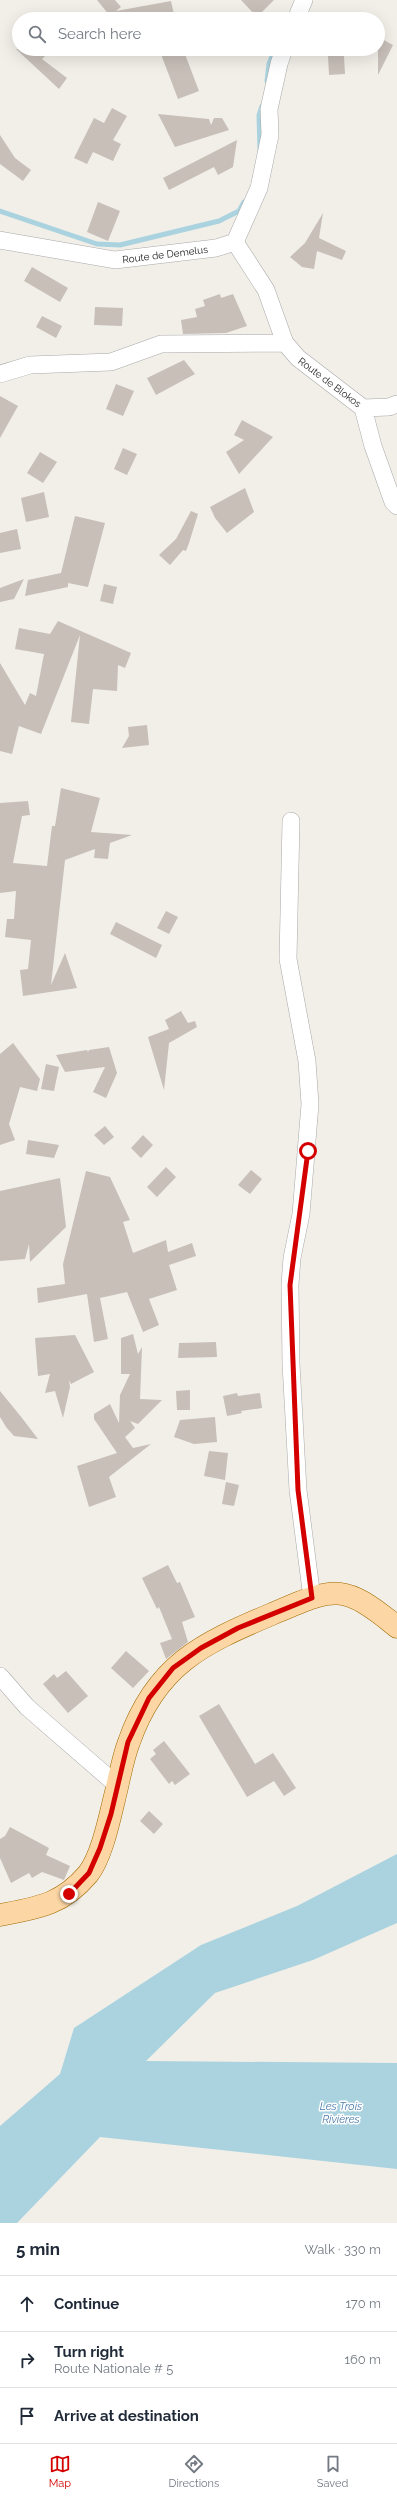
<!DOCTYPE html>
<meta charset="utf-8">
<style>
:root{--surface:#fff;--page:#f6f6f7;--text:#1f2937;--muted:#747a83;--line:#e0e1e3;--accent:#d40000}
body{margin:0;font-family:Raleway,sans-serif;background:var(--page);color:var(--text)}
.stop{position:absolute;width:12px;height:12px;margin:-9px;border:3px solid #d40000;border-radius:50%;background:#fff}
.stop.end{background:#d40000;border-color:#fff;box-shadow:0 1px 4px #0008}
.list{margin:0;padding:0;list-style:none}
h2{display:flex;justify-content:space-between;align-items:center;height:52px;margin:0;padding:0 16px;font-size:17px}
h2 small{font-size:13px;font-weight:400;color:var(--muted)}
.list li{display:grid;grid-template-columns:26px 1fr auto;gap:12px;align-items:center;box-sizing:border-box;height:56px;padding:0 16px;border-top:1px solid var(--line)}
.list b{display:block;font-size:15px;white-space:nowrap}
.list p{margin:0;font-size:13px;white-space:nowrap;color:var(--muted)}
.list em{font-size:13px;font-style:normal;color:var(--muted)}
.icon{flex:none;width:22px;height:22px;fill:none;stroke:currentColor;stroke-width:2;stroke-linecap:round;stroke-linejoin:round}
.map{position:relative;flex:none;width:397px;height:2223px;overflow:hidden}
.search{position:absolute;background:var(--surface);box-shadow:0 4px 16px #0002;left:12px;right:12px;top:12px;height:44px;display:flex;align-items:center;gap:10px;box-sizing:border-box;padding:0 14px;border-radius:22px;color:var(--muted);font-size:15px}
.sheet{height:220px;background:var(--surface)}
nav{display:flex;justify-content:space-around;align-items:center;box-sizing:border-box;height:56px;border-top:1px solid var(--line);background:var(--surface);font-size:11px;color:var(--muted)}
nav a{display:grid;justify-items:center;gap:2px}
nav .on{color:var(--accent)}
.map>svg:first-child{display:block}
.water{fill:#aad3df}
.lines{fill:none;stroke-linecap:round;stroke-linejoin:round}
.stream{stroke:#aad3df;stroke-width:5}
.building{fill:#c7bfb8}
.minor-casing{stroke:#a9a9a9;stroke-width:18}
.primary-casing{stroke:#a06b00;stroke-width:23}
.minor{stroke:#fff;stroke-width:17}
.primary{stroke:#fcd6a4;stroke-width:22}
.route{stroke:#d40000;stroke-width:5}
.labels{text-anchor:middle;stroke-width:3;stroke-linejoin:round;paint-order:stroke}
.street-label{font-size:10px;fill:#222;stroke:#fff}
.water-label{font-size:11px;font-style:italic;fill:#4a7aab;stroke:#fff}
</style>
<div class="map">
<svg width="397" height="2223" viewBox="0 0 397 2223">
<rect width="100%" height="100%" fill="#f2efe9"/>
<path class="water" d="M397,1854v69l-84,37 -98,33 -69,68 251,2v106l-297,-32 -83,86h-17v-97l60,-52 14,-46 127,-83 96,-39z"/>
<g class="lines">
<path class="stream" d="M267,81l2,-17 6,-15
M260,150l-1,-35 3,-9
M0,211l97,33 23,1 99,-24 20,-10 5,-9"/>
</g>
<path class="building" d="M97,0h18l6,7 -5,4 55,-10 4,18h-63v-4l-2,1z
M241,0h33l-17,17z
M378,37l15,8 -15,30z
M16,49h36l-10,10 25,19 -8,11z
M159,49h24l16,42 -21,8z
M328,56h16l1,18 -16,1z
M112,108l15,8 -14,24 8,4 -8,17 -20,-9 -6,12 -13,-6 20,-40 10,5z
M158,114l51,5 2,6 3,-7h8l7,12 -54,17z
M0,135l15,23 16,12 -8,11 -23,-17z
M237,140l-4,27 -15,8 -4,-8 -45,23 -6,-12z
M98,202l22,9 -12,30 -21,-9z
M323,213l-4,25 27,13 -4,9 -25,-9 -3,18 -12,-2 -12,-10 15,-14z
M32,267l36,21 -8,14 -36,-21z
M220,294l1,4 12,-4 14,32 -21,7 -43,1 -2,-14 16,-3 -2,-8 10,-3 -2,-6z
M95,307l28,1 -1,18 -28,-1z
M42,316l20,10 -6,12 -20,-11z
M184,360l11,14 -39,21 -9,-17z
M116,384l18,7 -11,25 -17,-7z
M0,396l18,10 -18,32z
M242,420l31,17 -34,37 -13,-22 18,-12 -10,-5z
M123,448l14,6 -10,21 -13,-6z
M40,452l17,10 -14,21 -16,-10z
M245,488l9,24 -27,21 -12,-15 -5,-11z
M44,492l5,25 -23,5 -5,-24z
M191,511l7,3 -9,29 -3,8 -3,-1 -13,15 -11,-10 17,-16z
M75,516l30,7 -17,64 -20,-4v4l-43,9 3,-16 33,-7z
M17,529l4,20 -21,4v-20z
M24,579l-10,20 -14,3v-14z
M104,584l13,3 -4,17 -13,-3z
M58,621l73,32 -6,15 -7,-3 -1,26 -24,-2 -4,35 -18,-2 9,-87 -39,99 -22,-8 -7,28 -12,-3v-88l25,42 5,-12 6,3 8,-42 -29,-5 4,-21 31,6z
M147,725l2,20 -27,3 7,-12 -1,-9z
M61,788l39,10 -9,34 41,3 -22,8 -2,16 -14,-1 1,-9 -30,11 -14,125 14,-32 12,35 -54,8 -3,-26 8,-1 3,-29 -26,-3 2,-18h7l2,-28 -16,2v-90l28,-2 2,14 -8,1 -9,47 34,3 5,-40h3z
M166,911l12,6 -9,17 -12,-6z
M116,922l46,23 -6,13 -46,-24z
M181,1011l7,12 7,-2 2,6 -28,16 -5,47 -16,-53 21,-8 -4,-9z
M13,1043l27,36 -3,12 -17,-4 -11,37 6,16 -15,5v-91z
M109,1047l8,26 -11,25 -13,-6 12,-25 -40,5 -9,-17 31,-5 1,2 1,-2z
M46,1064l13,3 -5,24 -13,-2z
M105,1126l9,11 -10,8 -10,-10z
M143,1135l10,10 -12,13 -10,-10z
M28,1140l31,5 -5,13 -28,-4z
M166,1167l10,10 -19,20 -10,-10z
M251,1170l11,9 -12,15 -12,-9z
M86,1171l24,6 20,43 -7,2 10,31 33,-13 2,12 24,-9 4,13 -27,9 8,25 -28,9 10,26 -16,7 -16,-40 -27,6 8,41 -14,3 -7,-48 -49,9 -1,-15 28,-4 -2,-20z
M60,1178l6,49 -36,35 -1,-18 -4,15 -25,2v-70z
M133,1334l5,20 4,-7 -2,52 22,1 -24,24 -8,-3 5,7 -10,9 8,11 18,-4 -42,33 7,20 -27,10 -12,-41 40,-13 -23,-34v-5l16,-10 9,19 1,-28 10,-21h-9v-36z
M75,1335l19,37 -23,12 -2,-4 1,7 -7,31 -8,-27 -10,2 5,-19 -12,2 -3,-38z
M216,1342l1,15 -39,1 1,-15z
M190,1390v20h-13l-1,-19z
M0,1391l22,27 16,21 -24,-3 -8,-9 -6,-10z
M237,1393l1,3 22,-3 2,15 -21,3 1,2 -15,3 -4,-20z
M215,1417l2,25 -23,2 -20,-7 6,-17z
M209,1451l19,2 -3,27 -21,-4z
M226,1482l13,3 -5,21 -12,-2z
M168,1565l9,18 3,-1 15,35 -13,5 6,20 -22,17 -6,-16 12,-4 -13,-32 -2,2 -15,-31z
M126,1651l23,20 -16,17 -22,-20z
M66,1671l22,25 -20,17 -25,-29 11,-10 3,4z
M219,1704l36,60 18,-11 23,35 -12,8 -10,-15 -27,16 -48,-81z
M164,1741l26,33 -15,11 -3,-4 -3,3 -19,-25 6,-5 -3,-4z
M149,1811l14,13 -9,10 -14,-13z
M10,1827l39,21 -3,7 24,11 -6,14 -22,-8 -10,6 -3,-5 -18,10 -11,-25v-19l5,-3z"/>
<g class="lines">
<g class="minor-casing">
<path id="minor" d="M296,19l8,-19
M0,240l115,20 101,-12 19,-6
M235,242l31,48 19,53 13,15 65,50 26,-1 8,-3
M235,242l24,-54 11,-53 -1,-26 10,-45 5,-15
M0,374l30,-9 81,-3 50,-18 124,-1
M363,408l10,38 20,56 4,4
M291,821l-3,138 19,102 3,43 -9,110 -9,44 -2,27 1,79 7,126 14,108
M0,1676l27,31 91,79"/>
</g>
<g class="primary-casing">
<path id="primary" d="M0,1915c37,-7 62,-10 88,-41 13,-16 21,-53 26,-74 5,-19 8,-40 15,-58 27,-77 72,-98 143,-128 63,-27 70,-32 125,13"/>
</g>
<use href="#minor" class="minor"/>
<use href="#primary" class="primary"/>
</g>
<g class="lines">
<path class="route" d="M69,1894l20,-21 11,-25 11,-34 17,-72 21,-44 24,-30 28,-20 37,-20 74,-30 -14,-108 -8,-205 18,-134"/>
</g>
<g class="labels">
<g class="street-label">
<text transform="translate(165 254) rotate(-7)" y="4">Route de Demelus</text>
<text transform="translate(330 382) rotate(37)" y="4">Route de Blokos</text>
</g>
<g class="water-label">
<text x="341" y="2110">Les Trois<tspan x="341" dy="13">Rivières</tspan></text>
</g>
</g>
</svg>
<div class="stop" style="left:308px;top:1151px"></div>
<div class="stop end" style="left:69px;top:1894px"></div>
<div class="search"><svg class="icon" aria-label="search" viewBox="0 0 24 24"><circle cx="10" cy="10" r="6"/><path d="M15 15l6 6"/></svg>Search here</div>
</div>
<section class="sheet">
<h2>5 min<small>Walk · 330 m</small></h2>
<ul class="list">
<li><svg class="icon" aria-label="ahead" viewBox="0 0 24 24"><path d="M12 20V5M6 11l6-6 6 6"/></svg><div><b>Continue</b></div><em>170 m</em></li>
<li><svg class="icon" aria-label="right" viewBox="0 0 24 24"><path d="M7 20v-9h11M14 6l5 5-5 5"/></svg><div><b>Turn right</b><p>Route Nationale # 5</p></div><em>160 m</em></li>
<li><svg class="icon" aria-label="arrive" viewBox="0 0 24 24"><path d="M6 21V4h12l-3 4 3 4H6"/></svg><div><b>Arrive at destination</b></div></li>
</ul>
</section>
<nav>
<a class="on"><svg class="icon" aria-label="map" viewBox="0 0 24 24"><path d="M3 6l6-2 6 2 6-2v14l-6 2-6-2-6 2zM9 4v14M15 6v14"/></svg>Map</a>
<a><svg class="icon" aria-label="directions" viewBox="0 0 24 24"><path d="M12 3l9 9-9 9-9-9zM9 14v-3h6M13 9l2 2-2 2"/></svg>Directions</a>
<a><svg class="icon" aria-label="saved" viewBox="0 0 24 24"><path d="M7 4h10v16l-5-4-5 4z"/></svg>Saved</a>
</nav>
